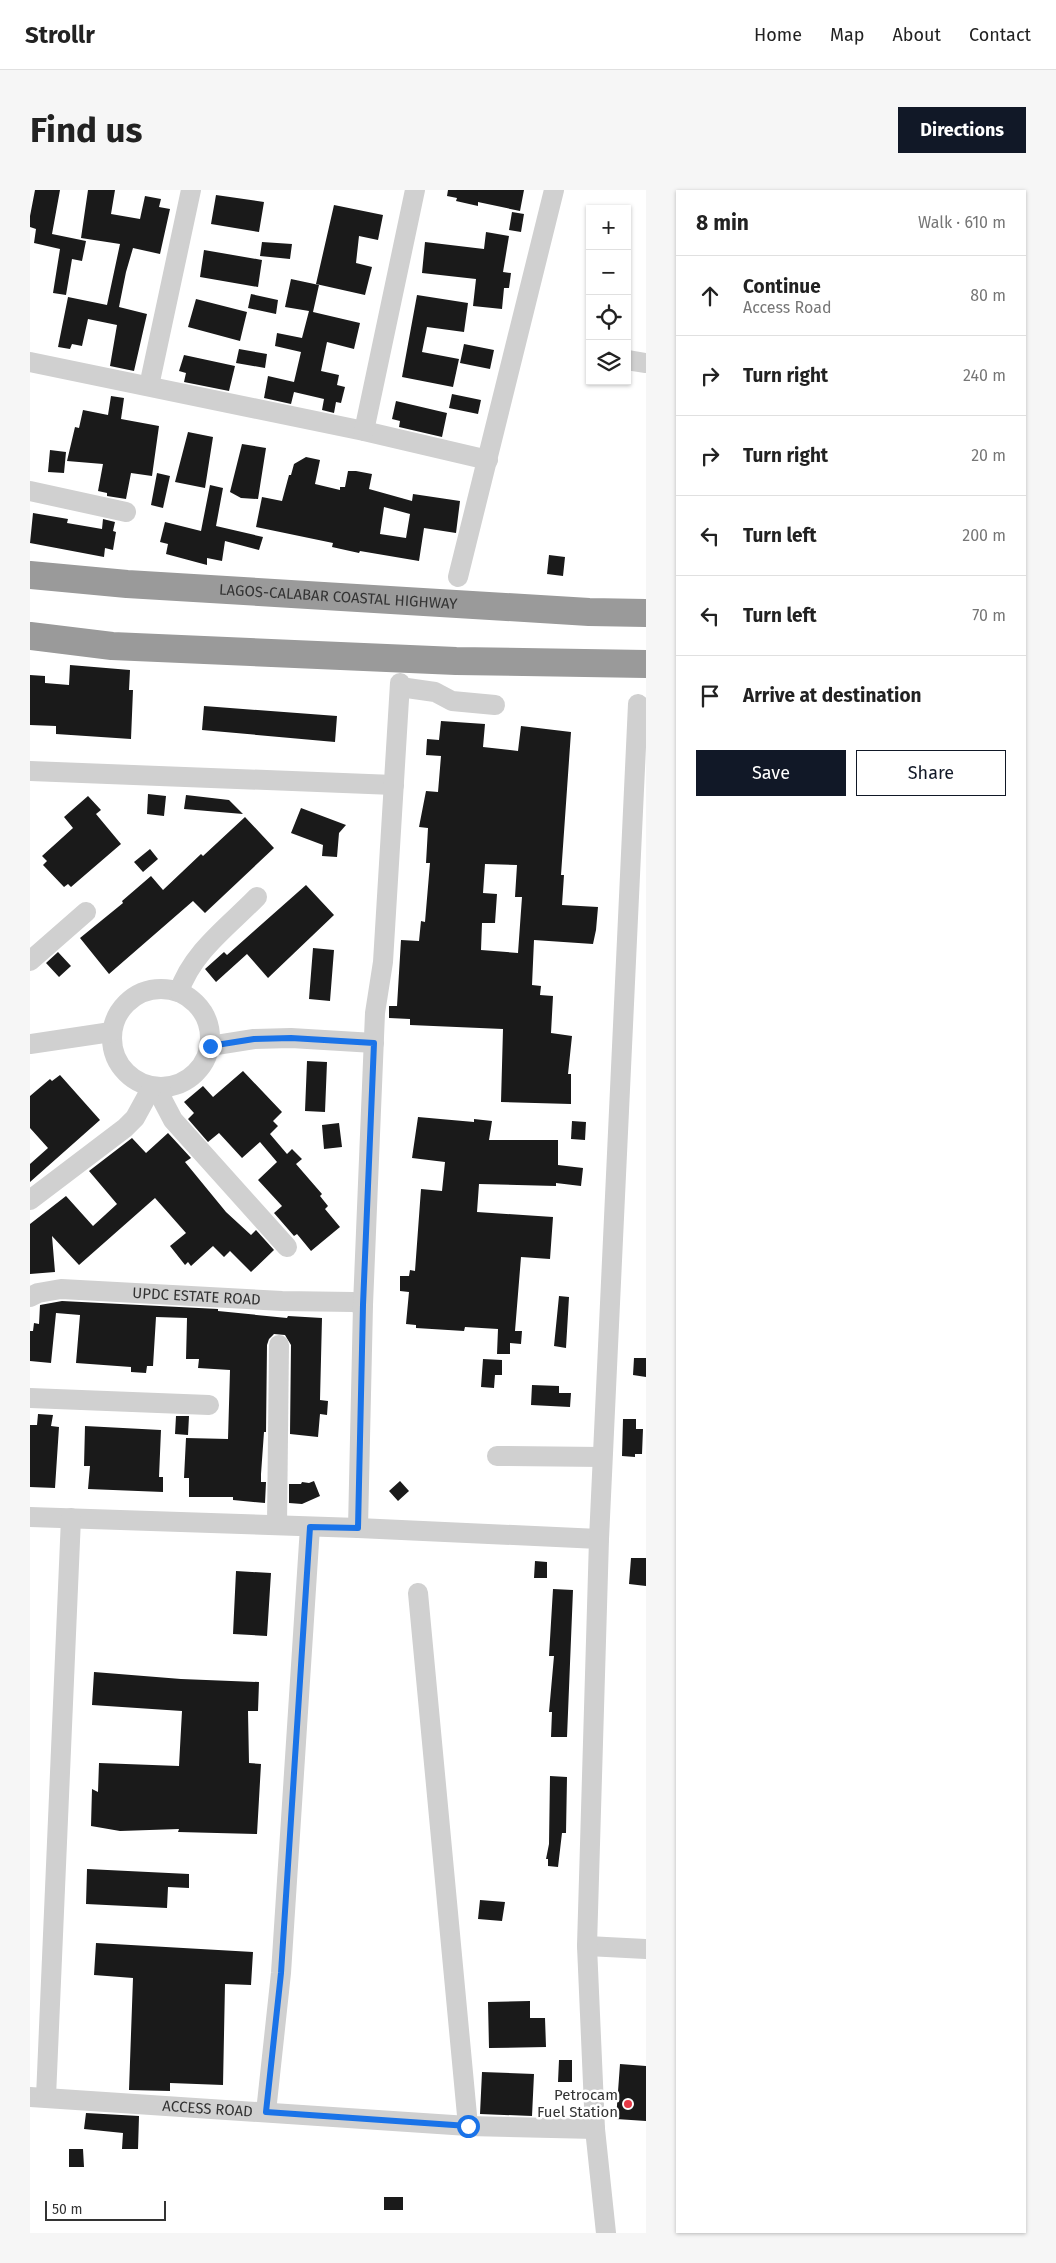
<!DOCTYPE html>
<meta charset="utf-8">
<style>
:root{--surface:#fff;--page:#f6f6f6;--text:#222;--muted:#767676;--line:#e0e0e0;--accent:#111827}
body{margin:0;font-family:"Fira Sans",sans-serif;background:var(--page);color:var(--text)}
.controls{position:absolute;right:15px;top:15px;display:grid;overflow:hidden;border-radius:0px;box-shadow:0 1px 4px #0004}
.controls button{width:45px;height:45px;display:grid;place-items:center;padding:0;border:0;border-bottom:1px solid var(--line);background:var(--surface);color:var(--text);font:25px sans-serif}
.scale{position:absolute;left:15px;bottom:12px;width:121px;box-sizing:border-box;padding-left:5px;border:2px solid #333;border-top:0;font-size:14px;line-height:18px;white-space:nowrap;color:#333;-webkit-text-stroke:4px #fff;paint-order:stroke}
.stop{position:absolute;width:15px;height:15px;margin:-11px;border:4px solid #1a73e8;border-radius:50%;background:#fff}
.stop.end{background:#1a73e8;border-color:#fff;box-shadow:0 1px 5px #0008}
.list{margin:0;padding:0;list-style:none}
h2{display:flex;justify-content:space-between;align-items:center;height:65px;margin:0;padding:0 20px;font-size:21px}
h2 small{font-size:16px;font-weight:400;color:var(--muted)}
.list li{display:grid;grid-template-columns:32px 1fr auto;gap:15px;align-items:center;box-sizing:border-box;height:80px;padding:0 20px;border-top:1px solid var(--line)}
.list b{display:block;font-size:19px;white-space:nowrap}
.list p{margin:0;font-size:16px;white-space:nowrap;color:var(--muted)}
.list em{font-size:16px;font-style:normal;color:var(--muted)}
.actions{display:flex;gap:10px;padding:15px 20px}
.actions a{flex:1;padding:11px 0;border:1px solid var(--accent);border-radius:0px;text-align:center;font-size:18px;color:var(--accent)}
.actions .main{background:var(--accent);color:#fff}
.icon{flex:none;width:28px;height:28px;fill:none;stroke:currentColor;stroke-width:2;stroke-linecap:round;stroke-linejoin:round}
.map{position:relative;flex:none;width:616px;height:2043px;overflow:hidden;border-radius:0px}
header{display:flex;align-items:center;gap:30px;box-sizing:border-box;height:70px;padding:0 25px;background:var(--surface);border-bottom:1px solid var(--line)}
header strong{font-size:24px}
nav{display:flex;gap:28px;margin-inline-start:auto;font-size:18px}
.intro{display:flex;align-items:center;justify-content:space-between;box-sizing:border-box;height:120px;padding:0 30px}
h1{margin:0;font-size:35px}
.button{padding:12px 22px;border-radius:0px;background:var(--accent);color:#fff;font-size:18px;font-weight:700}
main{display:flex;gap:30px;padding:0 30px}
aside{flex:1;background:var(--surface);border-radius:0px;box-shadow:0 1px 4px #0004}
.map>svg:first-child{display:block}
.building{fill:#1a1a1a;fill-rule:evenodd}
.lines{fill:none;stroke-linecap:round;stroke-linejoin:round}
.minor{stroke:#d0d0d0;stroke-width:20}
.highway{stroke:#9a9a9a;stroke-width:28}
.route{stroke:#1a73e8;stroke-width:6}
.poi-dot{fill:#e63946;stroke:#fff;stroke-width:2}
.labels{text-anchor:middle;stroke-width:5;stroke-linejoin:round;paint-order:stroke}
.street-label{font-size:15px;fill:#333;stroke:#fff}
.poi-label{font-size:15px;fill:#333;stroke:#fff;text-anchor:end}
</style>
<header>
<strong>Strollr</strong>
<nav><a>Home</a><a>Map</a><a>About</a><a>Contact</a></nav>
</header>
<div class="intro"><h1>Find us</h1><a class="button">Directions</a></div>
<main>
<div class="map">
<svg width="616" height="2043" viewBox="0 0 616 2043">
<rect width="100%" height="100%" fill="#fff"/>
<path class="building" d="M5,0h25l-8,44 34,7 -4,20 -10,-2 -6,36 -13,-2 7,-44 -26,-6 2,-14 -6,-2v-11z
M58,0h27l-4,24 29,5 5,-23 16,3 -2,8 11,2 -10,45 -27,-6 -7,24 -7,35 28,7 -13,57 -24,-5 7,-41 -29,-6 -6,27 -10,-2 -2,5 -12,-2 10,-50 39,8 13,-61 -39,-6z
M418,0h76l-4,21 -42,-9v4l-22,-5 1,-3 -10,-2z
M186,5l48,7 -5,30 -48,-8z
M304,15l49,10 -5,25 -19,-4 -3,27 16,4 -7,28 -49,-11z
M482,22l12,2 -3,18 -12,-2z
M456,42l23,4 -6,36 8,1 -2,15h-5l-2,21 -29,-3 3,-27 -54,-6 3,-31 59,7z
M232,52l30,2 -2,15 -30,-3z
M174,60l58,10 -4,27 -58,-10z
M261,89l28,6 -6,27 47,11 -6,26 -27,-7 -6,29 18,4 -2,10 8,2 -4,16 -5,-1 -2,11 -12,-3 2,-11 -30,-7 -3,12 -27,-6 4,-22 26,6 7,-30 -26,-6 2,-13 25,5 7,-27 -24,-4z
M221,104l27,6 -2,14 -28,-6z
M387,105l51,8 -4,29 -37,-5 -5,25 37,7 -6,28 -51,-10z
M166,109l51,13 -7,29 -52,-14z
M434,154l30,6 -4,19 -30,-6z
M209,159l28,5 -2,14 -29,-5z
M154,165l51,11 -6,25 -45,-9 2,-9 -7,-2z
M422,204l29,6 -3,14 -29,-6z
M81,206l13,2 -3,21 38,7 -7,50 -21,-3 -5,26 -19,-3v-3l-9,-2 5,-27 -36,-3 8,-34 4,1 4,-18 25,5z
M366,211l51,12 -5,24 -43,-10 1,-6 -8,-2z
M158,242l25,5 -8,51 -30,-6z
M212,254l24,4 -8,51 -17,-1 -11,-6z
M20,260l16,2 -2,21 -16,-1z
M276,267l14,3 -5,24 25,6v-3h5l3,-16h8l16,3 -3,15 43,12 1,-7 47,7 -4,32 -32,-5 -5,33 -59,-10 -1,2 -27,-6 1,-4 -77,-16 6,-30 20,4 7,-26h2l3,-11zM354,317l26,7 -4,24 -26,-4z
M127,283l13,3 -7,32 -12,-3z
M180,295l13,3 -7,38 47,11 -4,13 -34,-9 -3,20 -15,-3v7l-41,-11 2,-10 -8,-2 5,-20 36,9z
M3,323l35,6 -1,4 35,6 1,-10 12,3 -2,9 3,1 -3,18 -8,-2 -1,9 -74,-14z
M519,365l16,2 -2,19 -16,-2z
M40,475l60,5 -1,20h4l-2,49 -75,-5v-8l-26,-1v-50l15,1v7l24,2z
M174,516l133,10 -2,26 -133,-12z
M411,531l44,3 -2,23 35,4 3,-25 50,6 -10,143h3l-2,30 36,2 -2,23 -3,14 -59,-4 -2,45 9,1 -1,9 13,1 -2,37 21,3 -4,38h3v30l-70,-2 2,-73 -93,-4v-6l-21,-1v-12h8l4,-66 18,1 2,-20 4,1 5,-59h-4l2,-35 -9,-1 7,-36 12,1 3,-36 -15,-1 1,-16 12,1zM455,674l32,1 -2,32h7l-4,56 -37,-3 1,-27h13l2,-29 -14,-1z
M118,604l18,2 -2,20 -17,-2z
M156,605l43,5 14,14 -59,-5z
M58,606l13,14 -5,4 25,30 -50,43 -3,-3 -4,3 -21,-22 4,-4 -5,-5 31,-28 -9,-11z
M271,618l45,17 -7,8 -2,24 -15,-1 1,-11 -32,-12z
M215,627l29,31 -69,65 -12,-12 -84,73 -29,-36 43,-35 -1,-2 29,-25 12,14 38,-36 2,2z
M120,659l8,10 -15,13 -9,-10z
M276,695l28,30 -66,63 -21,-24 -31,28 -11,-13 19,-17 3,3z
M283,758l21,2 -4,51 -21,-2z
M28,762l13,14 -12,11 -13,-14z
M277,871l20,1 -2,50 -20,-1z
M213,881l39,41 -9,9 5,5 -8,8 17,20 5,-5 10,10 -6,5 26,30 -2,2 8,10 -3,3 15,18 -29,24 -14,-17 -3,2 -20,-23 8,-7 -24,-26 19,-18 -17,-20 -18,16 -23,-25 -11,9 -20,-23 6,-6 -10,-11 19,-16 10,11z
M30,885l40,45 -70,62v-18l18,-16 -18,-20v-32l20,-17 2,2z
M388,927l56,5v-3l18,2 -3,19h69v25l25,3 -2,18 -25,-3v3l-77,-2 -2,28 76,5 -3,42 -29,-2 -6,74h7l-1,13 -11,-1v11h-13l1,-25 -33,-2 -1,4 -48,-3v-3l-10,-1 3,-32 -9,-1v-15h9l1,-6 5,1 6,-82 21,2 3,-29 -33,-4z
M542,931l14,1 -1,18 -14,-1z
M309,933l3,24 -18,2 -2,-24z
M138,943l23,25 -6,4 41,50 25,23 5,-5 18,20 -23,22 -21,-21 -6,6 -11,-11 -22,20 -3,-4 -3,3 -15,-19 16,-13 -31,-35 -76,67 -27,-29 3,36 -25,2v-50l36,-28 27,30 24,-22 -28,-33 43,-33 14,15z
M529,1106l10,1 -3,51 -12,-2z
M32,1111l156,8v2l69,7 1,-2 34,2 -2,82 8,1 -1,14 -7,-1 -2,23 -28,-3 1,-89 -6,-10 -11,-1 -5,5 -2,6 -1,87h-2l-3,42v8h5l-1,21 -32,-3v-3h-44v-19h-5l2,-40 42,1 2,-69 -32,-2 1,-9h-13l1,-41 -31,-1 -3,49h-6l-1,7 -15,-1v-5l-55,-4 4,-48 -24,-2 -5,50 -21,-2v-30h3l1,-8 5,1 1,-19z
M604,1168h12v19l-13,-2z
M453,1169l19,1v15h-7l-1,13 -13,-1z
M502,1195l27,1v7h12l-1,14 -39,-2z
M8,1224l15,1 -2,11 8,1 -4,61 -25,-1v-62h7z
M146,1226h13l-1,19 -13,-1z
M593,1229h13v10h7l-1,25h-7v3l-13,-1z
M55,1236l76,4 -2,47h4v15l-75,-3 2,-23h-6z
M284,1291l6,15 -18,8 -13,-1v-19h12l1,-2 7,1z
M370,1291l9,10 -11,10 -9,-10z
M601,1368h15v28l-17,-2z
M505,1371l12,1v16h-13z
M206,1381l35,2 -4,63 -34,-2z
M523,1399l20,1 -6,147h-16l1,-25h-3l5,-56h-5z
M64,1482l87,7 78,3 -1,29h-10l1,52 12,1 -4,70 -79,-2 1,-3 -59,2 -29,-5 1,-37 6,3 1,-29 80,3 3,-55 -90,-6z
M520,1586l17,1 -1,56h-4l-4,34 -10,-1v-7h-2l3,-15z
M57,1679l102,5v14l-21,-1 -1,21 -81,-4z
M450,1710l25,2 -3,19 -24,-2z
M66,1753l157,9 -2,33 -26,-1 -2,101 -53,-2v8l-41,-1 4,-112 -39,-3z
M500,1811v17h15l1,29 -57,1 -1,-46z
M529,1870h13v22h-14z
M590,1874l26,2v55l-30,-2z
M452,1882l52,2 -2,42 -52,-2z
M56,1923l53,3 -1,33h-16l1,-16 -39,-4z
M39,1959h14l1,18h-15z
M354,2007h19v13h-19z"/>
<g class="lines">
<g class="minor">
<path d="M597,170l19,3"/>
<path d="M0,172l334,69 124,29"/>
<path d="M119,196l42,-196"/>
<path d="M334,241l51,-241"/>
<path d="M0,301l96,21"/>
<path d="M428,387l96,-387"/>
<path d="M370,497l35,5 17,9 43,4"/>
<path d="M0,581l364,14"/>
<path d="M0,771l56,-49"/>
<circle cx="131" cy="848" r="49"/>
<path d="M149,802c13,-40 50,-66 78,-95"/>
<path d="M0,854l81,-12"/>
<path d="M180,856l44,-7 37,-1 83,5"/>
<path d="M130,898l3,13 10,19 114,127"/>
<path d="M0,1010l95,-72 10,-10 17,-31"/>
<path id="s1" d="M0,1107l8,-4 23,-4 221,12 71,1 10,3"/>
<path d="M0,1208l179,7"/>
<path d="M467,1266l105,1"/>
<path d="M0,1327l328,11 241,11"/>
<path d="M247,1335l2,-180"/>
<path d="M328,1338l5,-223 12,-292 8,-51 17,-279"/>
<path d="M388,1403l50,533"/>
<path d="M557,1756l59,3"/>
<path id="s2" d="M0,1907l438,29 127,3"/>
<path d="M16,1907l25,-579"/>
<path d="M236,1922l15,-139 29,-446"/>
<path d="M576,2043l-11,-104 -8,-183 12,-407 39,-835"/>
</g>
<g class="highway">
<path id="s3" d="M0,385l97,9 462,28 57,1"/>
<path d="M0,446l82,10 344,15 190,3"/>
</g>
</g>
<g class="lines">
<path class="route" d="M180,856l44,-7 37,-1 83,5 -11,262 -5,223 -48,-1 -29,446 -15,139 202,14"/>
</g>
<circle class="poi-dot" cx="598" cy="1914" r="5"/>
<g class="labels">
<g class="street-label">
<text dy="5" stroke="none"><textPath href="#s3" startOffset="309">LAGOS-CALABAR COASTAL HIGHWAY</textPath></text>
<text dy="5" stroke="none"><textPath href="#s1" startOffset="168">UPDC ESTATE ROAD</textPath></text>
<text dy="5" stroke="none"><textPath href="#s2" startOffset="178">ACCESS ROAD</textPath></text>
</g>
<g class="poi-label">
<text x="588" y="1910">Petrocam<tspan x="588" dy="17">Fuel Station</tspan></text>
</g>
</g>
</svg>
<div class="controls">
<button>+</button>
<button>−</button>
<button><svg class="icon" aria-label="locate" viewBox="0 0 24 24"><circle cx="12" cy="12" r="6"/><path d="M12 2v4M12 18v4M2 12h4M18 12h4"/></svg></button>
<button><svg class="icon" aria-label="layers" viewBox="0 0 24 24"><path d="M12 4l9 5-9 5-9-5zM3 14l9 5 9-5"/></svg></button>
</div>
<div class="scale">50 m</div>
<div class="stop" style="left:438px;top:1936px"></div>
<div class="stop end" style="left:180px;top:856px"></div>
</div>
<aside>
<h2>8 min<small>Walk · 610 m</small></h2>
<ul class="list">
<li><svg class="icon" aria-label="ahead" viewBox="0 0 24 24"><path d="M12 20V5M6 11l6-6 6 6"/></svg><div><b>Continue</b><p>Access Road</p></div><em>80 m</em></li>
<li><svg class="icon" aria-label="right" viewBox="0 0 24 24"><path d="M7 20v-9h11M14 6l5 5-5 5"/></svg><div><b>Turn right</b></div><em>240 m</em></li>
<li><svg class="icon" aria-label="right" viewBox="0 0 24 24"><path d="M7 20v-9h11M14 6l5 5-5 5"/></svg><div><b>Turn right</b></div><em>20 m</em></li>
<li><svg class="icon" aria-label="left" viewBox="0 0 24 24"><path d="M17 20v-9H6M10 6l-5 5 5 5"/></svg><div><b>Turn left</b></div><em>200 m</em></li>
<li><svg class="icon" aria-label="left" viewBox="0 0 24 24"><path d="M17 20v-9H6M10 6l-5 5 5 5"/></svg><div><b>Turn left</b></div><em>70 m</em></li>
<li><svg class="icon" aria-label="arrive" viewBox="0 0 24 24"><path d="M6 21V4h12l-3 4 3 4H6"/></svg><div><b>Arrive at destination</b></div></li>
</ul>
<div class="actions"><a class="main">Save</a><a>Share</a></div>
</aside>
</main>
